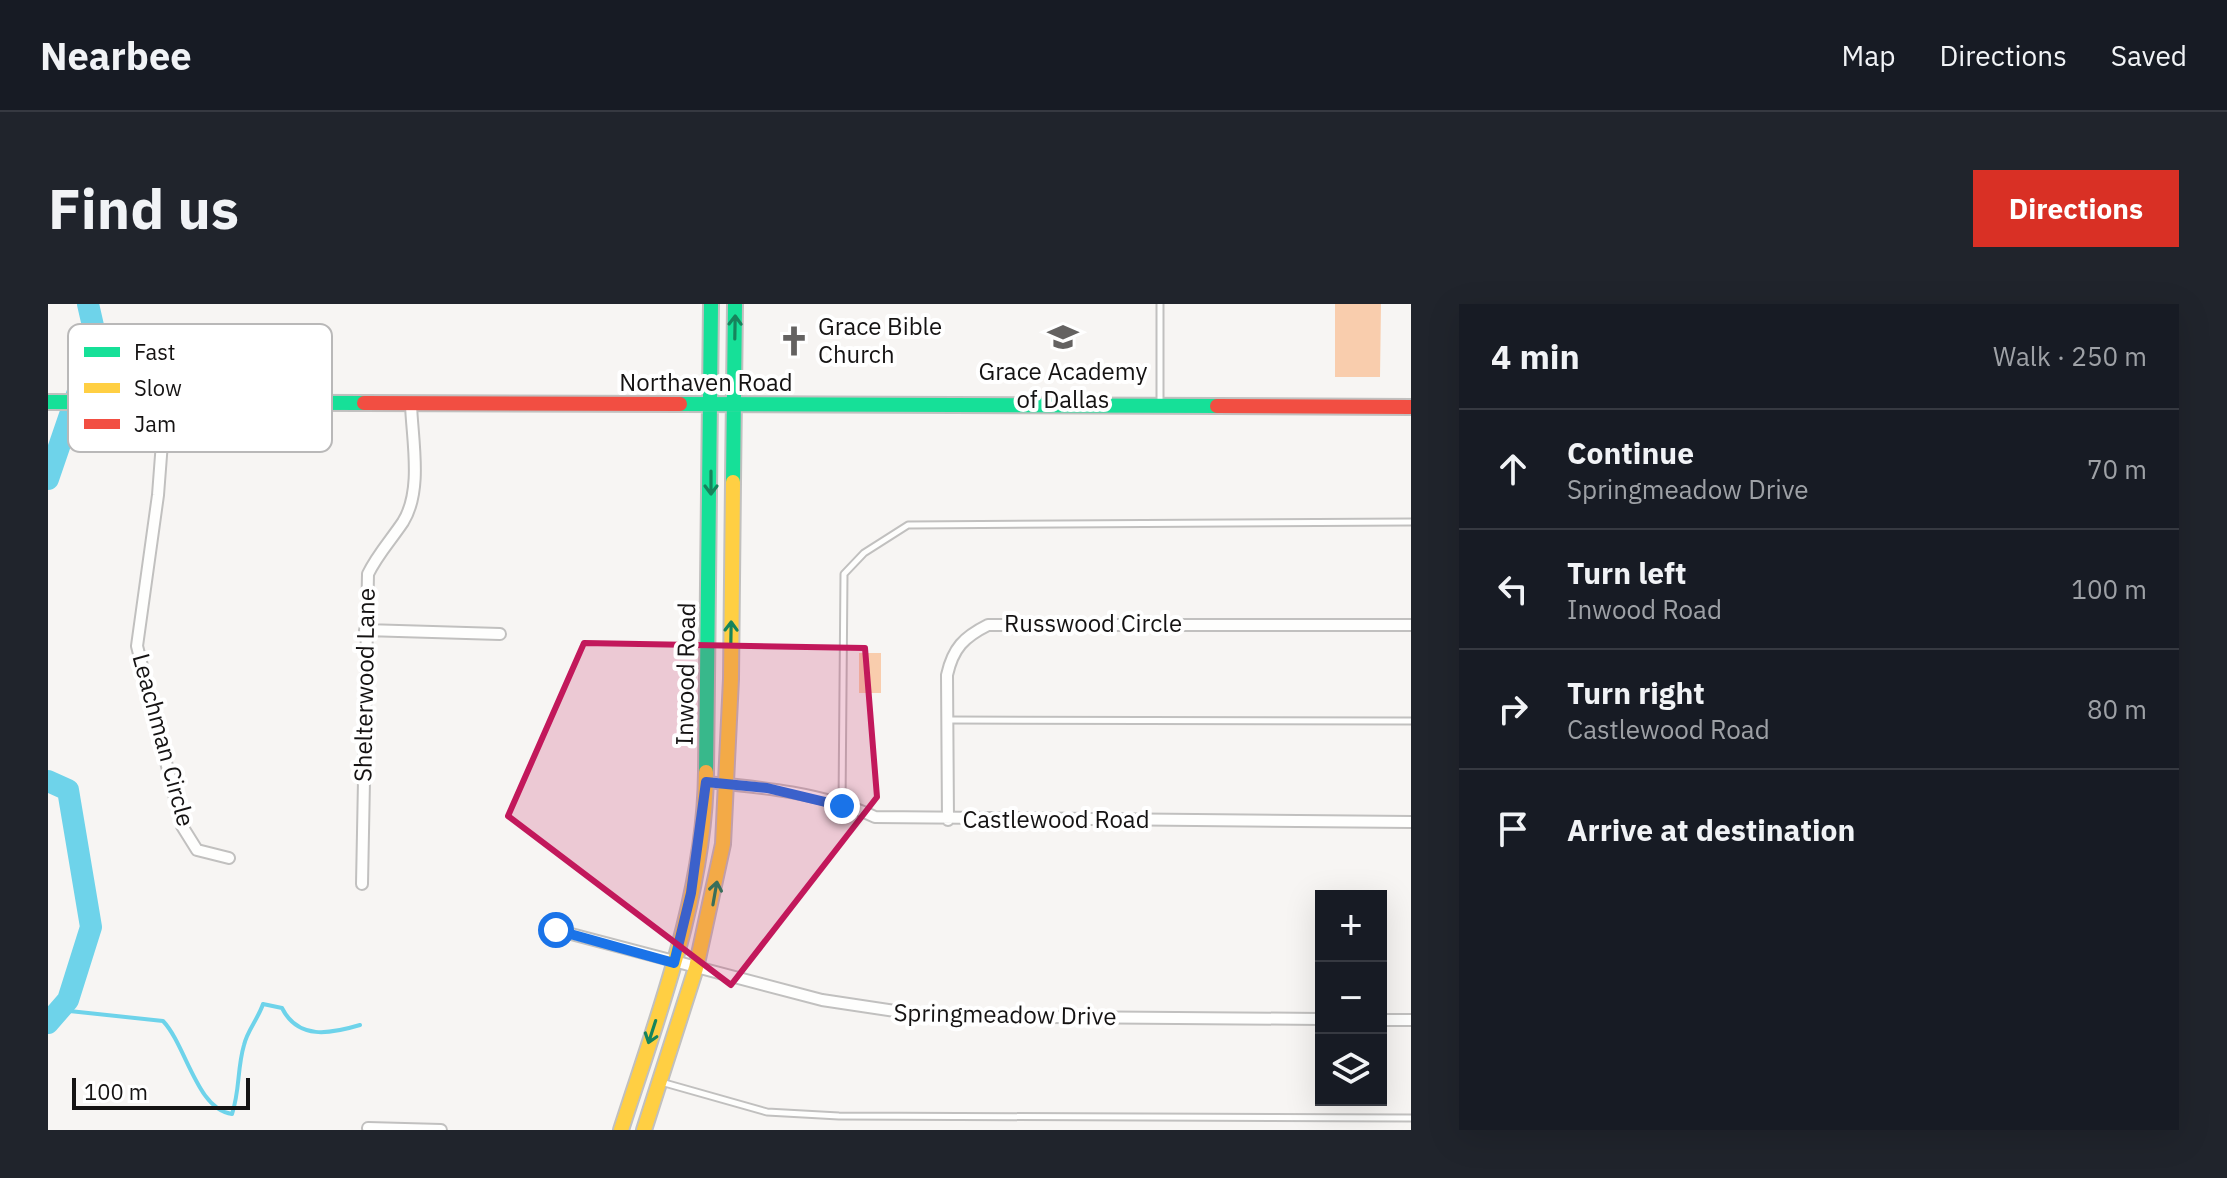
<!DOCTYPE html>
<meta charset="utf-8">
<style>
:root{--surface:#171b24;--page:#20242c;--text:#f1f3f6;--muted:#9ea1a6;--line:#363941;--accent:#d93025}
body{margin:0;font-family:"IBM Plex Sans",sans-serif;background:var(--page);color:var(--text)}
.controls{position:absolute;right:24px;bottom:24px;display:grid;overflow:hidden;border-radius:0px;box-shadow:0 8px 32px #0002}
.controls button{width:72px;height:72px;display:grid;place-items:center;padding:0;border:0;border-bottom:2px solid var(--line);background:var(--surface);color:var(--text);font:40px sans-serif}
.scale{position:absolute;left:24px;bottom:20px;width:178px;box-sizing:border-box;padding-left:8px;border:4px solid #151313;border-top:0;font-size:22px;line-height:28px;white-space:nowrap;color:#151313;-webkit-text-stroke:6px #fff;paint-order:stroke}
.stop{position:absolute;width:24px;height:24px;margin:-18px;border:6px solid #1a73e8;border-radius:50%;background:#fff}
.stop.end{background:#1a73e8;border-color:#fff;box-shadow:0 2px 8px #0008}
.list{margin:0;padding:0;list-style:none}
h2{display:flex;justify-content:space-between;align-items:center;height:104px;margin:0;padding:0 32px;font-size:34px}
h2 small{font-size:26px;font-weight:400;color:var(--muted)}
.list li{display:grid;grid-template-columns:52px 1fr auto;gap:24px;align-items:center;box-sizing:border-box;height:120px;padding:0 32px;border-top:2px solid var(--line)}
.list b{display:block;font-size:30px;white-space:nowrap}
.list p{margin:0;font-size:26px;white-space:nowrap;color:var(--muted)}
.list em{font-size:26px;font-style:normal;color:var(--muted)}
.icon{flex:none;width:44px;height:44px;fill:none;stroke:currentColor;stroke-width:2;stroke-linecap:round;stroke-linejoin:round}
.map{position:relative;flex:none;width:1363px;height:826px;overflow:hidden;border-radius:0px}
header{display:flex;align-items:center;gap:48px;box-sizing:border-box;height:112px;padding:0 40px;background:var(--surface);border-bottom:2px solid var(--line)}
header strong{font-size:38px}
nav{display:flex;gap:44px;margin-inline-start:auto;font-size:28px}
.intro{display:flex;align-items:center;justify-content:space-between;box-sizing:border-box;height:192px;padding:0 48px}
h1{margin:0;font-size:56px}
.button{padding:20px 36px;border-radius:0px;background:var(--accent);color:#fff;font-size:28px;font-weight:700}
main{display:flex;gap:48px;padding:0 48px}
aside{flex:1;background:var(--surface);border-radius:0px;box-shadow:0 8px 32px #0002}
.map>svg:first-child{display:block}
.green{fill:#f9cdad}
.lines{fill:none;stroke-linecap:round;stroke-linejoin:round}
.stream{stroke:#6ed3ea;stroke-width:4}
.river{stroke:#6ed3ea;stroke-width:22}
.lane-casing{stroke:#c1c0bf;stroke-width:9}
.street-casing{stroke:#c1c0bf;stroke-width:14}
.fast-casing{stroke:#c1c0bf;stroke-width:18}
.slow-casing{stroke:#c1c0bf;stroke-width:18}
.jam-casing{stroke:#c1c0bf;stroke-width:18}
.lane{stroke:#fefefd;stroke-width:5}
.street{stroke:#fefefd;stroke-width:10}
.fast{stroke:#16e098;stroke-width:14}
.slow{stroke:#ffcf43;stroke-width:14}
.jam{stroke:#f24e42;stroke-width:14}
.oneway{stroke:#16845c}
.route{stroke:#1a73e8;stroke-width:10}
.marked{fill:#c2185b;fill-opacity:0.2;stroke:#c2185b;stroke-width:6;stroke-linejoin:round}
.labels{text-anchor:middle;stroke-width:8;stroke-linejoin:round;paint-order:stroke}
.poi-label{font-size:24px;fill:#151313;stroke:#fff;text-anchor:start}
.street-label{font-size:24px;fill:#151313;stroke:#fff}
.key{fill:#fff;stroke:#b9b8b8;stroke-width:2}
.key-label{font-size:22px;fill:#151313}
</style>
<header>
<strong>Nearbee</strong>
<nav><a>Map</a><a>Directions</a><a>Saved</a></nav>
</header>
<div class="intro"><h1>Find us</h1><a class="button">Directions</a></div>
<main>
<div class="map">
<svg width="1363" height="826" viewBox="0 0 1363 826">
<rect width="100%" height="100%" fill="#f7f5f3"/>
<path class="green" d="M1287,0h46l-1,73h-45z
M811,349h22v40h-22z"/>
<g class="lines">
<path class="stream" d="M12,706l103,11c23,24 34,89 69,93 8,-24 5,-45 12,-69 3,-14 14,-26 19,-41l19,4c16,32 48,26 78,17"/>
<path class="river" d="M0,175l48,-140 -8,-35
M0,477l20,9 23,137 -23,73 -20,23"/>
<g class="lane-casing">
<path id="lane" d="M1112,0v101
M900,416l463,1
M794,501l2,-231 20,-21 44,-28 503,-3
M613,778l106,30 72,4 572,2"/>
</g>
<g class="street-casing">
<path id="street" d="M117,99l-7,92 -21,151 45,180 15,24 32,8
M317,326l135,4
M658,478c55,5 118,11 169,35l536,5
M900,516l-1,-145c6,-27 17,-38 41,-50h423
M314,580l6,-310c9,-19 23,-34 35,-52 20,-32 9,-83 8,-118
M508,626l266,70 106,16 393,3
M1333,716h30
M320,824l73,2"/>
</g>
<g class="fast-casing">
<path id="fast" d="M0,98l316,1
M632,100l537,2
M685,178l2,-178
M658,468l5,-468"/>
</g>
<g class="slow-casing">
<path id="slow" d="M573,826c37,-115 84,-236 85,-358
M596,826l52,-162 27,-124 8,-165 2,-197"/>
</g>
<g class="jam-casing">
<path id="jam" d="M316,99l316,1
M1169,102l194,1"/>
</g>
<use href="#lane" class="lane"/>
<use href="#street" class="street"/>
<use href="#fast" class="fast"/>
<use href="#slow" class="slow"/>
<use href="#jam" class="jam"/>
</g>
<defs><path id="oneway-shaft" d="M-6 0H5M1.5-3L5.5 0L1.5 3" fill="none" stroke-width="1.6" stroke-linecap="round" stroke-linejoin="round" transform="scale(2)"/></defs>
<g class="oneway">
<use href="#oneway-shaft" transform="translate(687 23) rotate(-89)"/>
<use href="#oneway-shaft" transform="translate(663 179) rotate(90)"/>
<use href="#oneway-shaft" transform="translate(683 329) rotate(-89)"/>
<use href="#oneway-shaft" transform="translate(667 589) rotate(-80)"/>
<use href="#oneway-shaft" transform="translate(604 728) rotate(108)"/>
</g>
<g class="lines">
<path class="route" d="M508,626l118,33 17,-70 15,-111 61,6 75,18"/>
</g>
<path class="marked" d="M536,339l281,5 12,149 -146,188 -223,-169z"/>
<defs>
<g id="school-bare" transform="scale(2.4)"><path d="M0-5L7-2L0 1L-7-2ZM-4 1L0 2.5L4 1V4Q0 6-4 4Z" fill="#646261" stroke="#fff" stroke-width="2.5" paint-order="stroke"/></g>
<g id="church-bare" transform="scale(2.4)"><path d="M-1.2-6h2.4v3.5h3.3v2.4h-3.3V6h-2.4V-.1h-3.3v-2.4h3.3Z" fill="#646261" stroke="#fff" stroke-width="2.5" paint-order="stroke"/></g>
</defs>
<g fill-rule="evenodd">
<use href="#school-bare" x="1015" y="33"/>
<use href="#church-bare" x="746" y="37"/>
</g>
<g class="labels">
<g class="poi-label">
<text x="770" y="31">Grace Bible<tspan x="770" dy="28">Church</tspan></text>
<text x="1015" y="76" text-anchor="middle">Grace Academy<tspan x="1015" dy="28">of Dallas</tspan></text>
</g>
<g class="street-label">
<text x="658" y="87">Northaven Road</text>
<text x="1045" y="328">Russwood Circle</text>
<text transform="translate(638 370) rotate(-89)" y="8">Inwood Road</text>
<text transform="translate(317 381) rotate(-89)" y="8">Shelterwood Lane</text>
<text transform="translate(115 436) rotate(75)" y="8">Leachman Circle</text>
<text x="1008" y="524">Castlewood Road</text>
<text transform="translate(957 711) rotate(1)" y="8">Springmeadow Drive</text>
</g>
</g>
<rect x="20" y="20" width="264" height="128" rx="12" class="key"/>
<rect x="36" y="43" width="36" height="10" fill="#16e098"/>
<rect x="36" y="79" width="36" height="10" fill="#ffcf43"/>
<rect x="36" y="115" width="36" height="10" fill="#f24e42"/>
<g class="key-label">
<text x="86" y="56">Fast</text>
<text x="86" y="92">Slow</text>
<text x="86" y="128">Jam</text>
</g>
</svg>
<div class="controls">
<button>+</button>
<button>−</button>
<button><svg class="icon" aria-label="layers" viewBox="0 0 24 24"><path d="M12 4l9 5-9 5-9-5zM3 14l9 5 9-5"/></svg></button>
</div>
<div class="scale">100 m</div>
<div class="stop" style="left:508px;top:626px"></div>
<div class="stop end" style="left:794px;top:502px"></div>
</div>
<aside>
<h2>4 min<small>Walk · 250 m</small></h2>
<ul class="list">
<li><svg class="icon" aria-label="ahead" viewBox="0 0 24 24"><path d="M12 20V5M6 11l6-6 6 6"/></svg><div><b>Continue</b><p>Springmeadow Drive</p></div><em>70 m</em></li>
<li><svg class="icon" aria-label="left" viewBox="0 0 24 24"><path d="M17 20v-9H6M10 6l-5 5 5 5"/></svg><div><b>Turn left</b><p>Inwood Road</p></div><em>100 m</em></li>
<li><svg class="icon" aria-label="right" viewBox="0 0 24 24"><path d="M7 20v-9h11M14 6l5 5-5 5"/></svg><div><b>Turn right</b><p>Castlewood Road</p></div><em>80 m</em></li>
<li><svg class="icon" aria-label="arrive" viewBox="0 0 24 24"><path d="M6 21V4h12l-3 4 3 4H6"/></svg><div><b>Arrive at destination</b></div></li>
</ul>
</aside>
</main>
